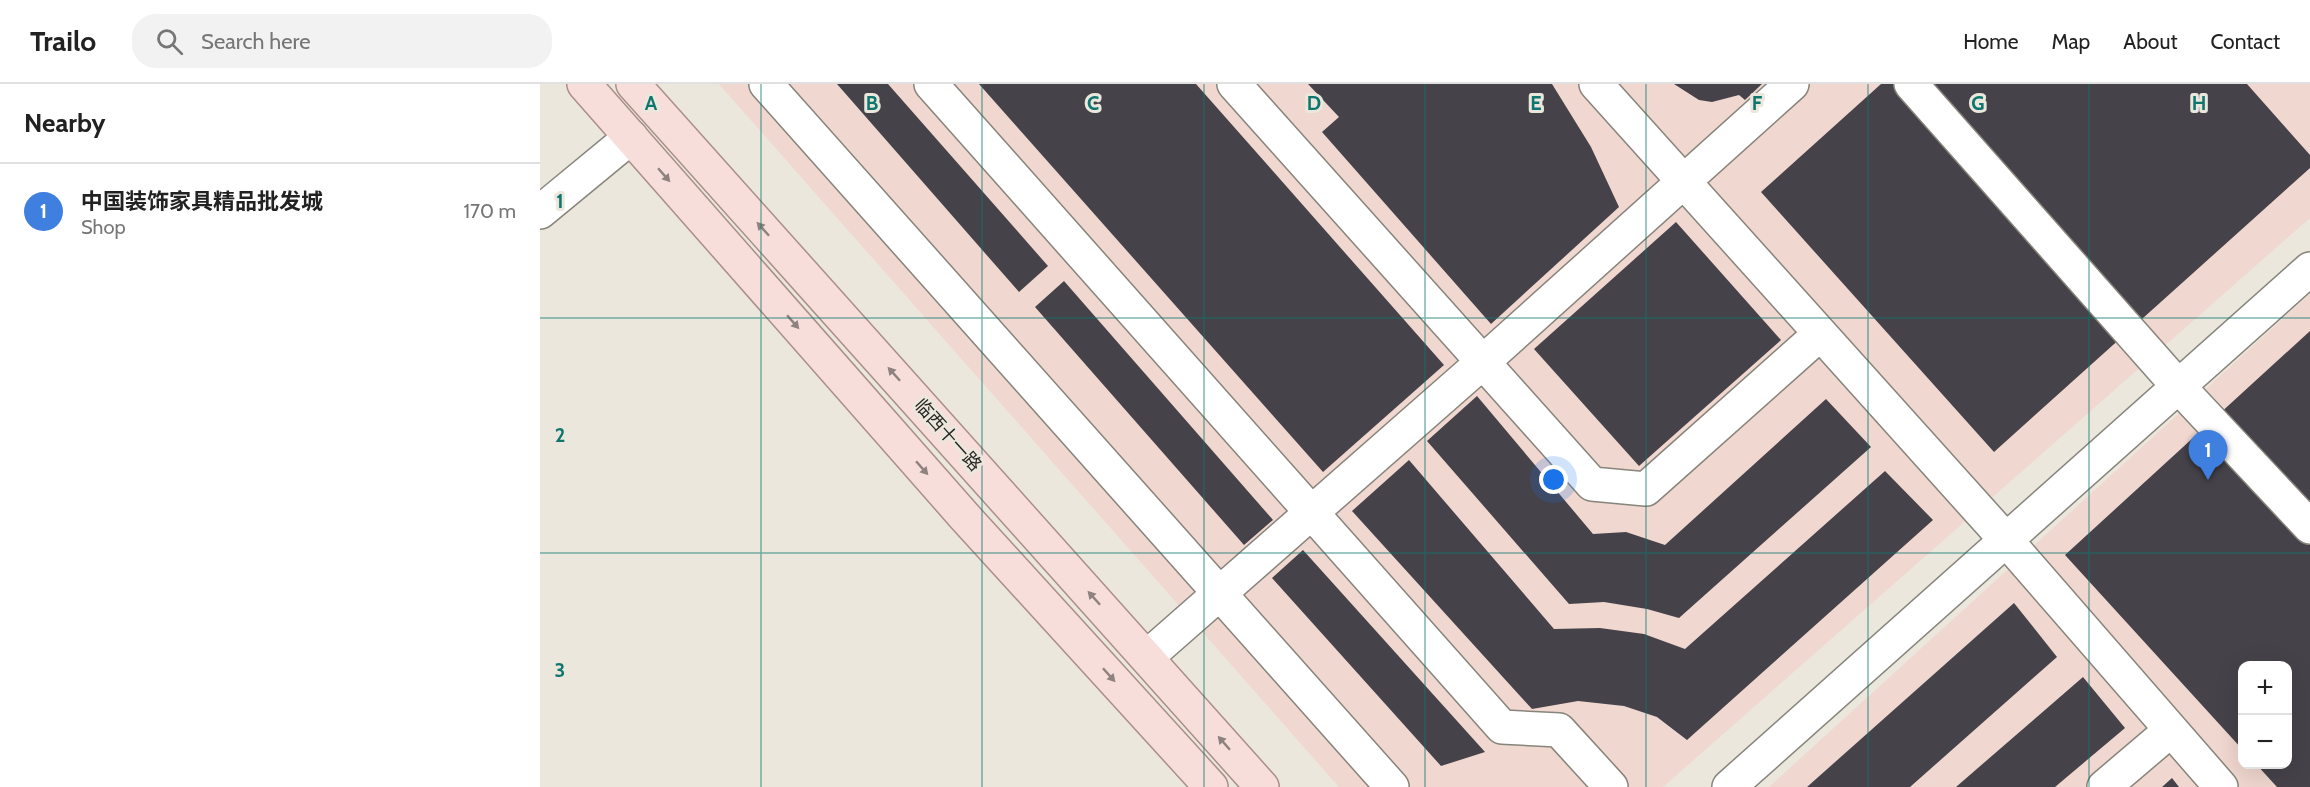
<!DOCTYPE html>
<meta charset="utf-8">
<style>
:root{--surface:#fff;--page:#f2f2f2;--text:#222;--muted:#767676;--line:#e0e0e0;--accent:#d93025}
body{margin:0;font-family:Cabin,"Noto Sans SC",sans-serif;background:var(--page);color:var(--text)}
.controls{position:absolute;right:18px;bottom:18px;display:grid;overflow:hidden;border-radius:12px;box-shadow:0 6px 24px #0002}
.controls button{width:54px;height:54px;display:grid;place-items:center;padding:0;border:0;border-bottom:2px solid var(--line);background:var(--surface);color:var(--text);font:30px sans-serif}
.you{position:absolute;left:1014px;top:396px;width:21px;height:21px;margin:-15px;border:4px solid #fff;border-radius:50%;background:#1a73e8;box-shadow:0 0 0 9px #1a73e833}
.badge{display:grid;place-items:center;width:39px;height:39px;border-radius:50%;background:var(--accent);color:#fff;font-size:20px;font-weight:700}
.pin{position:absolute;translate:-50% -50px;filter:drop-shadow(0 2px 3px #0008)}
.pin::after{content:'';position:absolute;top:32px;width:21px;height:18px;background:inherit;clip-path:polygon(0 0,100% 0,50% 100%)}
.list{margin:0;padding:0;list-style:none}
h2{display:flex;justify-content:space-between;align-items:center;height:78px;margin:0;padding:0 24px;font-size:26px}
h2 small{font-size:20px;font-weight:400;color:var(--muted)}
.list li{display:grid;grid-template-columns:39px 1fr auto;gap:18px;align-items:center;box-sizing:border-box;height:96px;padding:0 24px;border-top:2px solid var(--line)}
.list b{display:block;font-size:22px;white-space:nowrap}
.list p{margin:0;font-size:20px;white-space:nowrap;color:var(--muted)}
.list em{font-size:20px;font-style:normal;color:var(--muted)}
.icon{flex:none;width:33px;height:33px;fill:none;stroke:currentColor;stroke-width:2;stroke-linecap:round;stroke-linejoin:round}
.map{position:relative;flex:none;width:1770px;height:703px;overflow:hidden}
header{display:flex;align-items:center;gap:36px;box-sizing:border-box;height:84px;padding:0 30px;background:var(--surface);border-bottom:2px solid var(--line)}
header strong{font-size:28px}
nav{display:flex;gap:33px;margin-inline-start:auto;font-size:21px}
.search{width:420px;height:54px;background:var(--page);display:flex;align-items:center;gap:15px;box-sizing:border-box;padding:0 21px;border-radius:24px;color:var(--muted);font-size:22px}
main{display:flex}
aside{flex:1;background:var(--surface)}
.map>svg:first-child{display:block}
.commercial{fill:#f0d7cf;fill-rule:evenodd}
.building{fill:#46424a}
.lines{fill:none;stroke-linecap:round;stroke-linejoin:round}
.minor-casing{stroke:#87847b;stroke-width:36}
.major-casing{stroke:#aa8f89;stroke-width:36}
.minor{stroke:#fff;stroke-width:33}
.major{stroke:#f7deda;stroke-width:33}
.oneway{fill:#8f827e}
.grid{fill:none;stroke:#0f766e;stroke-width:1.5;stroke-opacity:0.55}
.labels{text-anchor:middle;stroke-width:6;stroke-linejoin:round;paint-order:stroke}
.street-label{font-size:18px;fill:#272622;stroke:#ebe7dd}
.grid-label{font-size:20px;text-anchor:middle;font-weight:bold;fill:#0f766e;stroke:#ebe7dd;stroke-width:6;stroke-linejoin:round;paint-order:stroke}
</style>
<header>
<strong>Trailo</strong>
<div class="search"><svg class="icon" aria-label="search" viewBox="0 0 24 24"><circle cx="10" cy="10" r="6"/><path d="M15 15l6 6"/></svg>Search here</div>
<nav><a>Home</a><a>Map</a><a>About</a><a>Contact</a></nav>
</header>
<main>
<aside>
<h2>Nearby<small></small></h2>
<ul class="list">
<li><span class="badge" style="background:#3f7fe0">1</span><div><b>中国装饰家具精品批发城</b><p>Shop</p></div><em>170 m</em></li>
</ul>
</aside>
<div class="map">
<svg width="1770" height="703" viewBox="0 0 1770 703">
<rect width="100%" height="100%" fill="#ebe7dd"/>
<path class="commercial" d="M179,0h1591v134l-647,569h-324z
M1770,210v493h-541zM1702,582h46v98h-46z"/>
<path class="building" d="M297,0h51l160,182 -29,26z
M439,0h217l248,281 -121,107z
M768,0h244l39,63 28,60 -128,117 -169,-192 17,-15z
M1134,0h88l-17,16 -6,-5 -27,7 -13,-2z
M1341,0h366l63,71v13l-316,284 -233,-260z
M1136,138l105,118 -142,126 -105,-117z
M524,197l209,239 -29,25 -209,-238z
M1770,247v456h-33l-21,-23h32v-98h-46v83l-177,-194z
M937,312l116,138 33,-2 39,13 161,-146 45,48 -192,171 -32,-9 -43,-7 -35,2 -142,-163z
M869,376l145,169 46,-1 44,6 41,15 200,-178 48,49 -246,220 -30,-23 -33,-11 -46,-5 -46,8 -180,-198z
M763,466l182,202 -44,14 -169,-188z
M1474,519l43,54 -147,130h-103z
M1543,593l42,51 -70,59h-99z
M1632,694l7,9h-17z"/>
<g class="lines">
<g class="minor-casing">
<path id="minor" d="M226,0l626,703
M391,0l571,643 57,3 52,57
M694,0l358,400 54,5 174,-155
M1056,0l410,456 215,247
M1371,0l267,302 132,141
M0,128l91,-75
M607,573l337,-296 308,-277
M1189,703l581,-518
M1564,703l67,-57"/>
</g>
<g class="major-casing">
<path id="major" d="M44,0l380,432 247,271
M93,0l629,703"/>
</g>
<use href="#minor" class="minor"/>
<use href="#major" class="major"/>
</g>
<defs><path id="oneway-solid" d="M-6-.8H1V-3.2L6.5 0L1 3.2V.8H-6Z" transform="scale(1.5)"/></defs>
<g class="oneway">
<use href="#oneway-solid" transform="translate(124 91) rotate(49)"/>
<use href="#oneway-solid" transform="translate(223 145) rotate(-132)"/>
<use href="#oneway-solid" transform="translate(253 238) rotate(49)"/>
<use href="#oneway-solid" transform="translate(354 290) rotate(-132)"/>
<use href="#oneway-solid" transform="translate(382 384) rotate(49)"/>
<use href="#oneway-solid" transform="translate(554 514) rotate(-132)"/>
<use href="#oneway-solid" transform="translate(569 591) rotate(48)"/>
<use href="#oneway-solid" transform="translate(684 659) rotate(-131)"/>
</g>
<path class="grid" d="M221,0v703M442,0v703M664,0v703M885,0v703M1106,0v703M1328,0v703M1549,0v703M0,234h1770M0,469h1770"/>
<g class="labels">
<g class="street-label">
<text transform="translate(408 351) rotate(48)" y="6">临西十一路</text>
</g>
</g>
<g class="grid-label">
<text x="111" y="26">A</text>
<text x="332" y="26">B</text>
<text x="553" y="26">C</text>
<text x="774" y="26">D</text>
<text x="996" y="26">E</text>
<text x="1217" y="26">F</text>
<text x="1438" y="26">G</text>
<text x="1659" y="26">H</text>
<text x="20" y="124">1</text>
<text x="20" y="358">2</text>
<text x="20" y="593">3</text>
</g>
</svg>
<div class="controls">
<button>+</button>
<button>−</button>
</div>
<div class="you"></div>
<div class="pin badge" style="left:1668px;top:396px;background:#3f7fe0">1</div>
</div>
</main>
